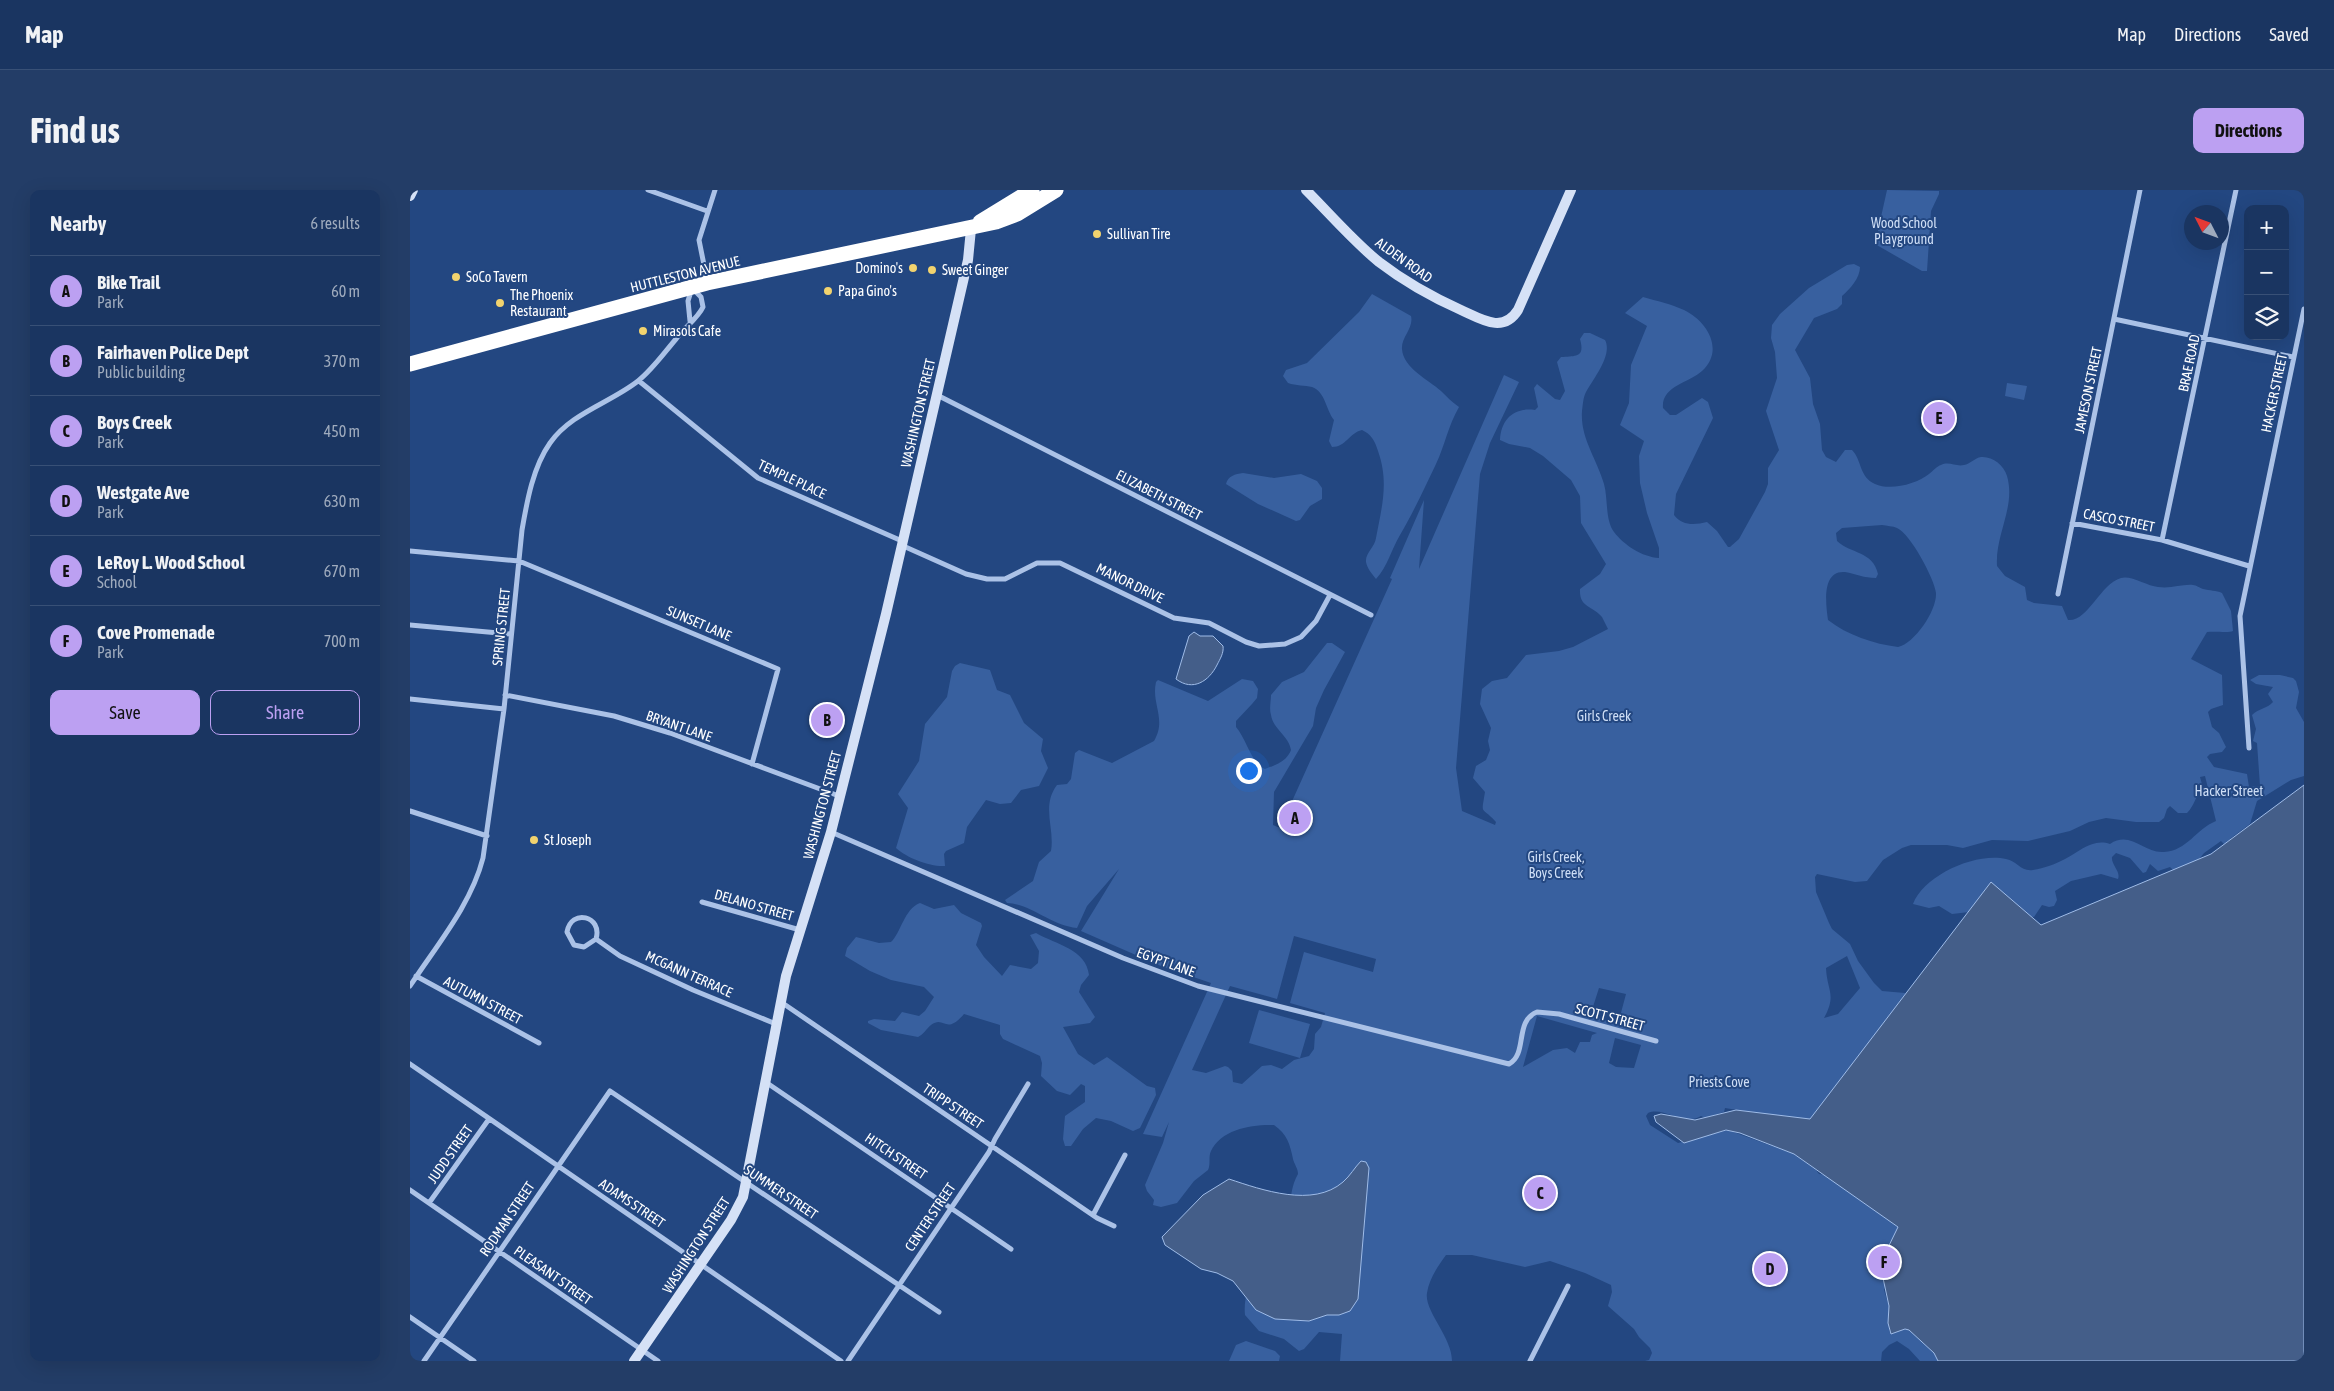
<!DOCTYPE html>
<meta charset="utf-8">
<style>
:root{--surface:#1a3561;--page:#233d67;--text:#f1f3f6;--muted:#9fabbd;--line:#385076;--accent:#bca0f2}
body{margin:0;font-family:"Asap Condensed",sans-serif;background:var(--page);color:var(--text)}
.controls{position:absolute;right:15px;top:15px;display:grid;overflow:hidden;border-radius:10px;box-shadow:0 5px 20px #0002}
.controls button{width:45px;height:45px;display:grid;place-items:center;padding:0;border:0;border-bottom:1px solid var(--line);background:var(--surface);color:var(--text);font:25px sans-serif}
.compass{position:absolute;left:1774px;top:15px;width:45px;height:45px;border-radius:50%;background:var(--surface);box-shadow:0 5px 20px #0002;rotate:312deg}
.you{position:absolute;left:838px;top:580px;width:18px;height:18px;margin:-12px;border:4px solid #fff;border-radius:50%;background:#1a73e8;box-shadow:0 0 0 8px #1a73e833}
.badge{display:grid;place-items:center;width:32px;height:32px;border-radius:50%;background:var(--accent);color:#111;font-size:16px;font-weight:700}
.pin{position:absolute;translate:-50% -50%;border:2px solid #fff;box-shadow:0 1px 5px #0006}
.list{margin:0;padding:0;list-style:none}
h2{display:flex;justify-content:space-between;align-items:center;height:65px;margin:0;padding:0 20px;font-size:21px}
h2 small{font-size:16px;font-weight:400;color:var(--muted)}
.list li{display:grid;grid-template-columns:32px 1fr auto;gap:15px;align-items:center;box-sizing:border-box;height:70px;padding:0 20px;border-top:1px solid var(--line)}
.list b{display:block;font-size:19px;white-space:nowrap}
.list p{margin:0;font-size:16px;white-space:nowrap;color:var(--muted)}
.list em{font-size:16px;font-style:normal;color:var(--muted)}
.actions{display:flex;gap:10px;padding:15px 20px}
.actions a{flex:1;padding:11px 0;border:1px solid var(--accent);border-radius:10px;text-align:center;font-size:18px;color:var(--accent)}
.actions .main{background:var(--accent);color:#111}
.icon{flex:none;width:28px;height:28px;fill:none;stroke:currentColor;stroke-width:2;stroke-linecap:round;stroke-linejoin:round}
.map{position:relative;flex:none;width:1894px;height:1171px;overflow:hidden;border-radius:10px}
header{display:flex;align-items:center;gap:30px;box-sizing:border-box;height:70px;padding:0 25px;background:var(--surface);border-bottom:1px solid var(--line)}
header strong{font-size:24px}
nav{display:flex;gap:28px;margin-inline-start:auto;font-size:18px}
.intro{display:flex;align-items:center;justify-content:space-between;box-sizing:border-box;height:120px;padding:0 30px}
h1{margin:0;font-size:35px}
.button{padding:12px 22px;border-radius:10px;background:var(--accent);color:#111;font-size:18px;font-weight:700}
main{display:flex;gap:30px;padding:0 30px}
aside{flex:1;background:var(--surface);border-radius:10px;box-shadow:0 5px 20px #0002}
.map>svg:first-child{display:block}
.green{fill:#38609f;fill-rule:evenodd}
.water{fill:#445e89;stroke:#9fbce8}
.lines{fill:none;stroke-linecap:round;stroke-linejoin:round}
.street{stroke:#abc2e7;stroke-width:5}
.secondary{stroke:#d5e1f6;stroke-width:10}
.highway{stroke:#fff;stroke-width:15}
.poi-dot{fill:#f2d36e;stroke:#234781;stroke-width:2}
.labels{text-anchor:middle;stroke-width:4;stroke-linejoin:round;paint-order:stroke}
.park-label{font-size:14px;fill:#cedef6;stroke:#234781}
.poi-label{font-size:14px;fill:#fff;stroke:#234781;text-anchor:start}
.street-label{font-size:14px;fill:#fff;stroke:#234781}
</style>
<header>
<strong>Map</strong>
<nav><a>Map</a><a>Directions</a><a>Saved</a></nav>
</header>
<div class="intro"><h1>Find us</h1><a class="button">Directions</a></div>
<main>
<aside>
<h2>Nearby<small>6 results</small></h2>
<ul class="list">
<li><span class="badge">A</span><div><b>Bike Trail</b><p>Park</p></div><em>60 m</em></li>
<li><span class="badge">B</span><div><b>Fairhaven Police Dept</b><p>Public building</p></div><em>370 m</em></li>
<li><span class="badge">C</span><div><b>Boys Creek</b><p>Park</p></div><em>450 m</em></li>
<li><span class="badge">D</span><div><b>Westgate Ave</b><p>Park</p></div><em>630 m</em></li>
<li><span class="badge">E</span><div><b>LeRoy L. Wood School</b><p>School</p></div><em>670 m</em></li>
<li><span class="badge">F</span><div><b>Cove Promenade</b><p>Park</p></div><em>700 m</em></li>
</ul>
<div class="actions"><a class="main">Save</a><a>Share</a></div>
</aside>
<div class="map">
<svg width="1894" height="1171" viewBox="0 0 1894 1171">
<rect width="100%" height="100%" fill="#234781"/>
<path class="green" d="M1477,0l52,1v3l-8,17 -4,60h-5l-47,-27z
M1444,74l6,3c0,11 -10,22 -18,29v8l-5,5 -23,9 -19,32 15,28 3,26 7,20 2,26 4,7 10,5 9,-12h7c10,10 7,27 23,34 15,7 42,0 54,-10 4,-3 8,-8 12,-9 8,-4 15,2 23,0 6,-1 11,-7 17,-8 11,-1 23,8 26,19 9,31 -12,58 -10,90l8,10 20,11 2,13 7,3 28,3 6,14c20,2 32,-36 53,-42 10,-3 26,8 37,9 13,2 24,-3 35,-2 3,0 7,3 10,4 7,2 13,1 19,4l9,18 2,20c-4,2 -18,0 -26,1l-16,27 31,16 1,30 -12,4 -3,3 4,15 7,6 7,14 -4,5 -12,2 -3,3 7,10 33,7 2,13 11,-1 -3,-43 -4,-2 3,-12 -4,-14c7,-7 15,-6 21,-13l-5,-8 5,-7 -17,-3 -6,-4 9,-5h21l13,3 3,3 3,11 -3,16 8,14v54l-13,4 -34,21 -7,23 -19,14 -4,9 -6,-6 -17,12 -12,15 -15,6 -7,-7 -12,4 -8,-7 -4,8 -3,1 -13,-15 -14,-5 -4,4c-1,8 9,14 6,22l-17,-5 -30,7 -16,10 2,9 -3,6 -5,1 -7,-2 -8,12 -56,-6 -26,3 -13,-8 -10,2 -16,-4c11,-29 63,-52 93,-45 11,2 15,13 27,11 11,-2 23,-6 32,-11 15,-8 28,-21 45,-15 21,-14 34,10 54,8 23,-1 32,-23 52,-31l-11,-45 -5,1 3,11c-8,8 -8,17 -16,25h-9l-8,-7 -3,3 -3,9 -5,4h-23l-30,-4 -17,4 -19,9 -42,10 -36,-1 -29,8 -16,-3h-36l-9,3 -19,12 -16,21 -12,1 -38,-8 -2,3 1,15 13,31 3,6 18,15 8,17 16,22 8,8 23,2 4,6 -72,111 -33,11 -79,-13 -1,4 -19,6 -4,-2c-18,11 -37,-10 -53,-3l-2,3 4,9 28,18 50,-13 66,24 22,16 3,4 13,2 66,51 -14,63 5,16v24l2,4 14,-5 4,1 25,23 4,8h-18l-11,-12 -12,-8 -8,4 -7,7 -1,9h-236l4,-1 3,-7 -2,-5 -11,-11 -5,-8 -26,-23 4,-14 -1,-7 -26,-12 -35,-12 -25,6 -53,-12h-26c-8,11 -17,24 -19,38 -3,18 25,44 25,68h-112l2,-27 -23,-2 -15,17 -5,2 -15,-12 -25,-8 -14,-16c-4,-39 34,-73 44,-108 3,-13 2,-20 9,-33 0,-6 -4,-10 -5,-15 -3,-15 -6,-25 -19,-34 -21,-1 -53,4 -63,26 -3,6 0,13 -3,19l-14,11 -17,22 -16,4 -8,-2 1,-5 -7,-9 -2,-6 18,-42 6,-21 -7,15 -19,-3 68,-151 -50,-17 -80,-35 38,-62 -32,37 -10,22c-25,-2 -46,-24 -70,-25l-2,-3 28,-19 6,-19 12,-11c4,-22 -10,-45 6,-66l10,-1 4,-5 4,-26 4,-3 33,13 42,-22c13,-22 -3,-37 2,-59l2,-2 50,21 34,-22 11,2 5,8 -1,9 -5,6 -16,17v6c10,11 16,38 29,42 11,-4 22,-8 26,-19 -2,-14 -18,-21 -20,-35 -2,-6 0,-14 0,-20l11,-13 22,-10 23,-29h5l13,9 -21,38 -8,18 -3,18 -39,66 -1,33 7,3 112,-249 -2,-1 34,-78 -5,69 85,-194 15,7 -29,61 -10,31 -24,294 6,43 33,14 1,-3c-15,-17 -15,-5 -11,-30l-12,-14 3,-12 10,-6 4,-10 -2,-9 3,-13 -11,-24 2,-15 10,-8 15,-3 19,-23 33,-4 14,-4 35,-18c-2,-4 -4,-8 -6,-12 -10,-12 -23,-9 -22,-28l20,-15 6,-10 -25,-41 -1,-27 -9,-16 -28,-24 -13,-8 -21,-4 -9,-4c1,-21 14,-33 35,-30l3,-3 -4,-19 3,-4 18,15 5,1 5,-9 -8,-29 4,-5c16,-1 24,0 19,-18l4,-6h6l15,7c8,15 -12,39 -19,52 -3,6 -3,12 -4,19 -2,27 15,48 22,73 4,14 1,36 10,48 10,13 28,25 45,26v-10l-12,-35 -7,-30 -1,-27 5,-15 -24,-16 9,-22 2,-38 16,-39 -22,-13 18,-16c14,4 28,7 41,13 23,11 41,40 18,61 -13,12 -41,15 -39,37l7,7h6l26,-17 6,4 5,16 -37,76 -2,21c8,11 21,10 33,7l10,9 11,16h2l9,-8 26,-47 3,-8v-16l11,-18 -13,-39 11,-33 -2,-26 -4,-14 1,-13 8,-11 29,-26 38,-23zM1472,335c5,1 11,1 15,3 13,5 38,52 39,65 1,17 -21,50 -38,54 -24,-3 -51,-12 -70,-27 -2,-15 -7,-50 17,-48 11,2 19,6 31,6l2,-4c-5,-23 -27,-20 -41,-33l-1,-8 6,-5zM884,746l82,23 -3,13 -69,-20 -14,51 35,10 -4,14 -6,7 -1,15 -5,7 -15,4 -12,9 -11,-4 -9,1 -20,18 -9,-2 -1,-11 -4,-4 -3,-1 -19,7 -14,-3 38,-84 47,13zM1437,766l13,32 -22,26 -14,4c13,-24 3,-27 2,-50zM1189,798l27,6 -8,30 -28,-8zM1127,826l60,17 -5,2 -2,7h-10l-5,11 -8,-5 -14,2 -30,17zM1205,848l26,7 -7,23 -18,-1 -7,-4z
M962,104l39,22c3,12 -10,21 -9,33 1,19 27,31 39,42 6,6 11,11 18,16 -11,19 -14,38 -23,57 -11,23 -23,49 -36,71 -9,15 -12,31 -24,44 -4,-5 -9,-11 -10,-17 -1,-9 9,-15 10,-24 6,-32 13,-56 2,-87 -3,-10 -7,-17 -16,-21 -13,3 -16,17 -30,17l-3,-6 5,-21c-8,-10 -9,-29 -22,-33 -7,-2 -16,-1 -24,-4l-5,-7 3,-6 21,-7 52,-51z
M1597,193l20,3 -3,14 -19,-4z
M833,283l31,5 27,-4 16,7 5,7v11l-12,7 -10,14 -4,1 -38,-17 -32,-20c2,-8 9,-10 17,-11z
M550,473l30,7 7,20 13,5 14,28 19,16 -2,12 7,17 -9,18 -18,4 -10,13 -11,1 -14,-4 -19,27 -3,16 -18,8 -2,3 1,12c-15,1 -38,-8 -49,-18l12,-40 -10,-14 21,-33 6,-37 22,-27 5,-26 3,-5z
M510,713l14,6 20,-4 7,8 20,10 1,3 -6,19 8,12 18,19 8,-11 21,4 7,-6 1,-12 -9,-16 6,-2c21,12 50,16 53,42l-8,10 -2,7 16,25 -5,6 -27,4 15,27 16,11 13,-8 40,29 8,2 1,7 -16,33 -7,3 -22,-10 -15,-3 -13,11 -12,17h-6l-2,-7 2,-23 20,-14v-16l-4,-2 -11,11 -13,-4 -16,-15 1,-13 -2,-7 -37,-17 -3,-5v-9l-36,-11c-19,22 -19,1 -33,11 -5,4 -7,9 -13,12l-37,-7 -13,-7v-2l6,-2 21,2 7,-9 17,4 6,-5 9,-14 -10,-10 -33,-7 -21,-9 -25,-15 2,-8 9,-11 23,6 12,-1c10,-9 13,-33 29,-39z
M849,820l51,14 -10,34 -51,-15z
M836,1151l29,10 5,5 -1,5h-50l7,-16z"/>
<path class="water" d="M784,442l6,4h13l10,10c1,7 -3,13 -6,19 -8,16 -24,27 -41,14l13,-43z
M1894,595v576h-366l-4,-8 -25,-23 -4,-1 -14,5 -3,-11 1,-17 -9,-42 18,-37 -104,-73 -54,-21 -14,-3 -42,13 -28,-21 -2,-6 7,-2 34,6 41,-10 74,9 181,-237 50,43 170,-71z
M951,971l5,1 3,6 -11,131 -8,12 -11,4h-12l-18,6 -34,-2 -19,-9 -23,-29 -16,-8 -16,-4 -36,-24 -3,-8 41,-42 26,-16c33,11 84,29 114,3 7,-6 12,-15 18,-21z"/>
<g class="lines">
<path class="street" d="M238,0l59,21
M297,90l-8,-40 16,-50
M1704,129l179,38
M229,191l119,97 144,63
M527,205l434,220
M1662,333l90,17 87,26
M1752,350l74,-350
M491,355l65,29 21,5h18l32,-16h23l114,55 35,5 37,19 13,4 26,-2 16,-7 15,-16 14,-26
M0,361l109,10 259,108 -26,95
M1648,404l82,-404
M0,435l100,9
M95,505l109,21 56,17 169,63
M0,509l94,10
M1839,558l-9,-132 64,-307
M0,621l77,25
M421,642l292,126 75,28 311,78c19,-10 5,-43 28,-52l22,2 97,27
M292,712l98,28
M186,749l-12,8 -10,-2 -7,-13c4,-24 36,-16 29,7l24,17 73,34 83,34
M6,786l123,67
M0,796c26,-40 61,-81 73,-128l21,-149 18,-179c5,-29 11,-63 28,-87 21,-30 60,-40 88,-62 14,-11 26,-28 38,-42 8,-11 22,-21 27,-32l-2,-10 -9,-9 -4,13 2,20
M371,812l316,216 17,8
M0,874l431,297
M357,893l244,166
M0,1000l248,171
M19,1013l60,-84
M683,1025l32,-60
M0,1127l64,44
M14,1171l186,-270 329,221
M438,1171l141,-209 6,-13 33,-55
M1120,1171l38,-75"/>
<path class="secondary" d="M896,0c24,24 47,51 73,72 26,20 53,35 82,48 20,9 42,24 57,0l53,-120
M0,6l3,-6
M224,1171l97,-141 12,-23 43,-221 45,-144 55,-218 82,-354 3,-31"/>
<path class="highway" d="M570,32l52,-32
M0,174l297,-81 289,-61 21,-8 39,-24"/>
</g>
<g class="poi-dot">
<circle cx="687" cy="44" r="5"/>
<circle cx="503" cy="78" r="5"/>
<circle cx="522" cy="80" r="5"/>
<circle cx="46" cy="87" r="5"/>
<circle cx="418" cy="101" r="5"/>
<circle cx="90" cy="113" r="5"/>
<circle cx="233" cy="141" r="5"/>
<circle cx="124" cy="650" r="5"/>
</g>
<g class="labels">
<g class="park-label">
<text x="1494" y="38">Wood School<tspan x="1494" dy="16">Playground</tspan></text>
<text x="1194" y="531">Girls Creek</text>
<text x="1819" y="606">Hacker Street</text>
<text x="1146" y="672">Girls Creek,<tspan x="1146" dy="16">Boys Creek</tspan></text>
<text x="1309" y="897">Priests Cove</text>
</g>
<g class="poi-label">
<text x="697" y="49">Sullivan Tire</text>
<text x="493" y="83" text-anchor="end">Domino's</text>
<text x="532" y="85">Sweet Ginger</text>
<text x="56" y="92">SoCo Tavern</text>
<text x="428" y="106">Papa Gino's</text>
<text x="100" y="110">The Phoenix<tspan x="100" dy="16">Restaurant</tspan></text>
<text x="243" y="146">Mirasols Cafe</text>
<text x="134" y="655">St Joseph</text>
</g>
<g class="street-label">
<text transform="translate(994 70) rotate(36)" y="5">ALDEN ROAD</text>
<text transform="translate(275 84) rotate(-14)" y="5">HUTTLESTON AVENUE</text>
<text transform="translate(1779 173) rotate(-78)" y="5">BRAE ROAD</text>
<text transform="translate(1678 200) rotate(-78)" y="5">JAMESON STREET</text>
<text transform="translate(1864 203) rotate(-78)" y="5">HACKER STREET</text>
<text transform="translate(508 223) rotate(-77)" y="5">WASHINGTON STREET</text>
<text transform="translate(382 289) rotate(25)" y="5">TEMPLE PLACE</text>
<text transform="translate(749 305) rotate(27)" y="5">ELIZABETH STREET</text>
<text transform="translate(1709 330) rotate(11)" y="5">CASCO STREET</text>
<text transform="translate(720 393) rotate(26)" y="5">MANOR DRIVE</text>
<text transform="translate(289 433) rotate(23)" y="5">SUNSET LANE</text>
<text transform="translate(91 437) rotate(-84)" y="5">SPRING STREET</text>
<text transform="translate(269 536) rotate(19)" y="5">BRYANT LANE</text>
<text transform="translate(412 615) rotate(-75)" y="5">WASHINGTON STREET</text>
<text transform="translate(344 715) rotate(16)" y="5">DELANO STREET</text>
<text transform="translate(756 772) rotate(20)" y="5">EGYPT LANE</text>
<text transform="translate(279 784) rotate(24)" y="5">MCGANN TERRACE</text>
<text transform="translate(73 810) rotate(28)" y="5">AUTUMN STREET</text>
<text transform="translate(1200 827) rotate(15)" y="5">SCOTT STREET</text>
<text transform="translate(543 916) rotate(34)" y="5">TRIPP STREET</text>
<text transform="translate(40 964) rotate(-55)" y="5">JUDD STREET</text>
<text transform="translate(486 966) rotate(34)" y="5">HITCH STREET</text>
<text transform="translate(371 1002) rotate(34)" y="5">SUMMER STREET</text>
<text transform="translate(222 1013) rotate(34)" y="5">ADAMS STREET</text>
<text transform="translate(520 1027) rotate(-56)" y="5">CENTER STREET</text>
<text transform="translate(97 1029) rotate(-56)" y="5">RODMAN STREET</text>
<text transform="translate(286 1055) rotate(-57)" y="5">WASHINGTON STREET</text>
<text transform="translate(143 1085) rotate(35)" y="5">PLEASANT STREET</text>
</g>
</g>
</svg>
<div class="controls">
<button>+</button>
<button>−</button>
<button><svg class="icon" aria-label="layers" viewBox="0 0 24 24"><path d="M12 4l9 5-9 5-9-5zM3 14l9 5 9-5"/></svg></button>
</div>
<svg class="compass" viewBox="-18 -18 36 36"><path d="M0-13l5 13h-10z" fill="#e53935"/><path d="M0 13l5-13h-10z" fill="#9fabbd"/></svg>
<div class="you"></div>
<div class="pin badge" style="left:885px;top:628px">A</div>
<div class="pin badge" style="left:417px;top:530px">B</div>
<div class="pin badge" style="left:1130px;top:1003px">C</div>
<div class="pin badge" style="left:1360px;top:1079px">D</div>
<div class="pin badge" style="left:1529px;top:228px">E</div>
<div class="pin badge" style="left:1474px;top:1072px">F</div>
</div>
</main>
